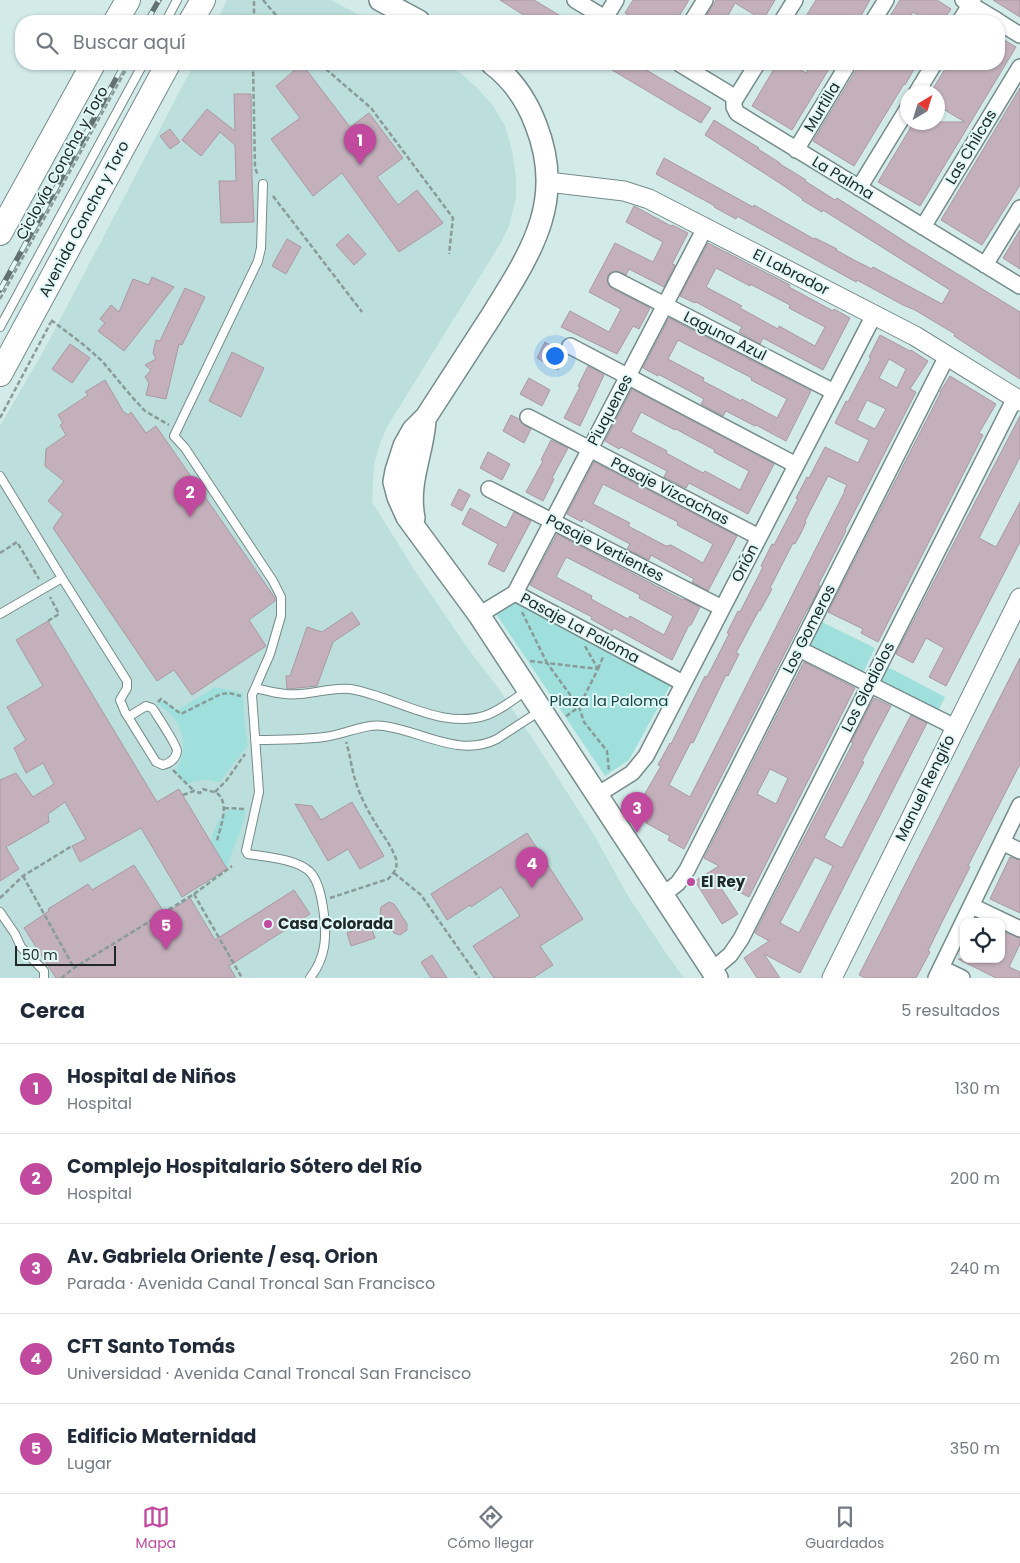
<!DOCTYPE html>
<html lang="es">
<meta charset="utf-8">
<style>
:root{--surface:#fff;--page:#f2f2f3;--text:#1f2937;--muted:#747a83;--line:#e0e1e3;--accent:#c1499e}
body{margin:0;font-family:Poppins,sans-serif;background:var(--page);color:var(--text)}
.controls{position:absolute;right:15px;bottom:15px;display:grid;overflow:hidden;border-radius:10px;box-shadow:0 1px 4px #0004}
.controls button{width:45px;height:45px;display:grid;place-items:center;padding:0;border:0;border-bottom:1px solid var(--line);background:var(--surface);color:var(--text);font:25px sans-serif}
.compass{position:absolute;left:900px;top:85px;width:45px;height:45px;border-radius:50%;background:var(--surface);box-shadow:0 1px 4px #0004;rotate:38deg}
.scale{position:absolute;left:15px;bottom:12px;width:101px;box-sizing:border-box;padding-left:5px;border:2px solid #202928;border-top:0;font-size:14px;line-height:18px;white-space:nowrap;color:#202928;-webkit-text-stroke:4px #e0f8f7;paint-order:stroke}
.you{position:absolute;left:554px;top:355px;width:18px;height:18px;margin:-12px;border:4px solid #fff;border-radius:50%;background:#1a73e8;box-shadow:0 0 0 8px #1a73e833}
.badge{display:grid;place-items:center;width:32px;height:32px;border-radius:50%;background:var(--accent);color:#fff;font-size:16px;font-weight:700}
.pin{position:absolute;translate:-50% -41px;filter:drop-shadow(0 1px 2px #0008)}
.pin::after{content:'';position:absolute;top:26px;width:18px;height:15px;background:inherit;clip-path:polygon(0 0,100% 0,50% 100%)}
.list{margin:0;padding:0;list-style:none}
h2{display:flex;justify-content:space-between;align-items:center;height:65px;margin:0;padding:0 20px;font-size:21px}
h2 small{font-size:16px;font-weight:400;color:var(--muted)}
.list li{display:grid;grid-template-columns:32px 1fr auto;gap:15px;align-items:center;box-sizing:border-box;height:90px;padding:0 20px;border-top:1px solid var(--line)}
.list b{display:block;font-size:19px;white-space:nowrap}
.list p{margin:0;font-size:16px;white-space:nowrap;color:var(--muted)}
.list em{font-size:16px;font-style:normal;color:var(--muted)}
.icon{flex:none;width:28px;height:28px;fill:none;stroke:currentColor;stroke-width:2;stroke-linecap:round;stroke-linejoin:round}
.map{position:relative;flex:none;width:1020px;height:978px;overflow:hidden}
.search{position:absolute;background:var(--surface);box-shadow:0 1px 4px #0004;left:15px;right:15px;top:15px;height:55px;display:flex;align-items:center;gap:12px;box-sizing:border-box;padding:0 18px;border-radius:20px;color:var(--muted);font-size:19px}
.sheet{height:515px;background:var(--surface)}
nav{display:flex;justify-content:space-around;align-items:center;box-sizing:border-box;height:70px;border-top:1px solid var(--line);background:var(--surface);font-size:14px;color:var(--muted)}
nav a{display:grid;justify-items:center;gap:2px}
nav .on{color:var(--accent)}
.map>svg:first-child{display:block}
.built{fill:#bcdedc}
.green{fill:#a0e0dc}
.building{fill:#c3b0bb;stroke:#aa98a3;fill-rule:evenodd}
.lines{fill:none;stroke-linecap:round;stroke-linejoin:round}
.service-casing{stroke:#758c8a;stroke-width:10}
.minor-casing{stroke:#758c8a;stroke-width:18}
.tertiary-casing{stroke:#758c8a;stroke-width:21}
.secondary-casing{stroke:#758c8a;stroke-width:24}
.primary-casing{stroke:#758c8a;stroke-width:26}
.path{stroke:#899b99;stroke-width:2.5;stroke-dasharray:5 2.5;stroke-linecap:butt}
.service{stroke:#fff;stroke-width:8}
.minor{stroke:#fff;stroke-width:15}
.tertiary{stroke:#fff;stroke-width:19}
.secondary{stroke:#fff;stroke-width:21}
.primary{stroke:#fff;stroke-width:24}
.rail-casing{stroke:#637270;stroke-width:5.5}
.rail{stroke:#e0f8f7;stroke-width:4;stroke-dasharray:11;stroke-linecap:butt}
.poi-dot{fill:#c1499e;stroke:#e0f8f7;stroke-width:2}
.labels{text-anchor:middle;stroke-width:4;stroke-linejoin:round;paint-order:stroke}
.street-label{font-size:15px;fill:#202928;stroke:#e0f8f7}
.park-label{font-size:15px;fill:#164745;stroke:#e0f8f7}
.poi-label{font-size:15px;font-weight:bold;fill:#202928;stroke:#e0f8f7;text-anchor:start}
</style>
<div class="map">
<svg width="1020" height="978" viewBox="0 0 1020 978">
<rect width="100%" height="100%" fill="#d2ebe9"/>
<path class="built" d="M227,0h104l40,21h-155z
M194,64h252l17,11 15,14 14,15 13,22 7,24 4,27v21l-7,28 -9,18 -113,183 -7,17 -6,20 -2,38 45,72 52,76 27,35 37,54 60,94 35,63 38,57 18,25h-684v-552l43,-74z"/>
<path class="green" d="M515,597l156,87 -42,76 -24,16 -111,-165z
M822,622l53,26 -14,29 -53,-26z
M886,666l59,31 -7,14 -59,-31z
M215,687l28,6 1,27 4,25 -29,38c-12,-6 -22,-3 -34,2l-10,-13c16,-28 8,-52 -18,-68l7,-4 14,10z
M230,809l16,1c-3,21 -15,39 -19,59l-16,-27c4,-15 6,-23 19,-33z"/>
<path class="building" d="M500,0h34l35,21h-36z
M633,0h56l-13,21h-38l-13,-8z
M716,0h59l-12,20 -28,-17 -10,18h-22z
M816,0h54l-12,21h-55z
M900,0h37l14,9 -8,12h-15l-15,-9 -6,9h-20z
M993,0h27v17z
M999,37l17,10 -96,159 -42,-24 36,-60h51l-27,-16v-14h-7l17,-28h51z
M302,64l48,63 19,-14 34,45 -26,19 21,28 19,-15 26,33 -44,29 -57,-79 -29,23 -42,-57 29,-21 -24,-32z
M602,64h34l75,44 -10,15z
M777,64h13l16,9 6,-9h20l-40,66 -40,-24z
M860,64h57l-12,21 -1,-1 -50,82 -41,-25z
M1020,88v97l-38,60 -41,-25z
M234,94h17l1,83 2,45 -33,1 -2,-42h17l-1,-36 -15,-13 -19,24 -19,-16 25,-31 28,22z
M714,120l45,28 -1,1 22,14v1l26,16 -1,1 30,19 2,-2 19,12 54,35 110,67v67l-66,-43 1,-2 -40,-24 -12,-5 -46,-25 -1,2 -119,-66 -1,3 -22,-12 1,-1 -59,-32 8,-16 89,49 1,-2 60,34 1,-1 22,11 -1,1 18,10 18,9 1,-2 69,37 8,-14 -127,-80 -1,2 -20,-12 1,-1 -25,-17 -73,-47z
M170,129l10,13 -10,7 -10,-13z
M634,206l37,20 1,-1 16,8 -16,31 3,1 -11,22 -35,-18 -3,6 -10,-4 -5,1 -3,3 -1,6 4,7 39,20 -11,21 -6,-3 -16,28 -56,-27 9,-16 39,21 12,-23 -32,-17 26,-49 38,19 10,-20 -37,-20z
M1020,230v39l-17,-11z
M348,234l18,20 -12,11 -18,-20z
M287,239l14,8 -15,27 -14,-8z
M708,243l82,42 -1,2 44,24 1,-2 16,9 -27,52 -60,-32 -3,6 -21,-12 3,-5 -46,-25 -1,1 -15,-7zM716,268l34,18v-2l40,21 -1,3 36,19 -10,19 -36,-20 -1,3 -38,-21 2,-2 -36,-19z
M152,277l22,10 -50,64 -26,-20 7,-8 -5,-4 11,-14 8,7 14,-33 16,6z
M185,288l20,9 -23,48 -3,-1 -13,55 -20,-4 3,-12 -4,-6 6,-7 -6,-5 11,-6 -3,-6 3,-13 4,1z
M669,318l142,73 -25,50 -30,-16 -1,1 -29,-15 -3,5 -22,-12 3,-5 -46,-25v2l-15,-8zM678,340l74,38 -1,2 36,19 -10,19 -35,-19 -1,2 -38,-20 1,-3 -36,-19z
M880,335l30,16 1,-1 17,11 -18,28 6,3 -71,138 1,1 -28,54 2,1 -8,17 -6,9 -122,237 -16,-9 2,-4 -24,-13 3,-7 -13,-7 25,-43 -3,-1 12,-22 1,1 34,-68 2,1 22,-43 -2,-1 11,-22 2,1 23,-45 -2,-1 11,-22 2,1 24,-46 -2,-1 11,-21 2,1 16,-31 33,16 11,-23 -34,-17 11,-22 2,1 23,-44 -2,-1zM889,359l17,10 -9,19 -18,-10zM867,400l19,9 -11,20 -18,-9zM828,476l19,9 -3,6h1l-155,306 -21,-12 22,-43 2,1 33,-68 2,1 11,-22 -3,-1 23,-43 1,1 12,-22 -2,-1 23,-45 2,1 6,-11 5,-11 -1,-1z
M545,342l21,13 -8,15 -21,-12z
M70,344l20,14 -18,25 -20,-14z
M232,352l32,16 -23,49 -32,-16z
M588,366l16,9 -24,51 -16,-8 16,-31 -2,-1z
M950,376l46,28 -17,29 4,2 -105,207 -17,-9 2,-4 -35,-17 113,-220h-1z
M529,378l21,12 -8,16 -22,-12z
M105,380l18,31 5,4 3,-3 15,21 10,-7 119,172v3l-26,19 17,26 -74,49 -18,-25 -17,11 -104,-153 10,-14 -15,-13 16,-20 -19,-15 1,-17 20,-14 -6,-10 3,-2 -5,-8 30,-20 -3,-3z
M632,389l142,75 -26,50 -59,-31 -3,5 -22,-11 3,-6 -46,-24 -2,2 -14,-8zM641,412l34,18 1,-1 20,11 19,10 -1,2 35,19 -9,19 -35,-19 -2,2 -37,-20 1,-2 -36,-19z
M511,415l8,4 5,6 7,4 -7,14 -21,-12z
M1020,416v41l-41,81 17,9 24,-45v40l-74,144 -17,-9 15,-29 -18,-10 -13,25 -17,-9z
M551,440l17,8 -16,30 2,1 -11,22 -17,-9 17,-31 -2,-1z
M488,452l22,12 -8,16 -22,-12z
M594,462l143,74 -29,55 -16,-9 2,-3 -43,-24 -2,5 -22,-11 3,-5 -47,-25 -1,3 -15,-8zM603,484l75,38 -1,3 36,19 -10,19 -32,-18 -5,1 -38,-20 2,-3 -37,-19z
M459,489l11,6 -8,16 -11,-6z
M470,508l36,20 8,-16 17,9 -27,51 -16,-8 10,-20 -36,-20z
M557,534l126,66 1,-1 16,8 -9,18h-2l-17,35 -58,-32 -2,3 -21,-12 1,-2 -62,-32zM566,557l74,38 -1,3 34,18 -9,19 -34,-19 -2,3 -37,-20 1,-3 -36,-19z
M352,612l8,12 -27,18 -16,44 -30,3 -1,-13h4l17,-49 15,5z
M48,621l109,181 22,-13 48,80 -45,28 -41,-69 -61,34 -8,-16 14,-7 -21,-37 -17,12 1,8 -43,25 13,22 -19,12v-101l16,-7 17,24 21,-13 -11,-21 -17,10 -12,-25 12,-8 -19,-33 36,-21 -27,-46z
M1020,658v106l-52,102 2,1 -29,57 -13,27 2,1 -14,26h-51l-6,-3z
M804,662l51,26 -106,209 -33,-17 22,34 -16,10 -27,-43 24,-15 -15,-8zM770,769l18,9 -12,26 -19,-10z
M874,698l17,8 -29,55 2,1 -40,76 18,10 69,-133 16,8 -127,250 -36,-19 16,24h-23l-13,-20 25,-17 -14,-8 98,-190 -2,-1zM815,857l18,9 -34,67 -19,-10z
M352,802l32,54 -24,13 -12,-20 -20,12 -33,-57 17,2 9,14z
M527,833l56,86 -43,27 13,19 -20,13h-39l-21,-32 47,-30 -19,-29 -30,20 -1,-2 -23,15 -16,-26z
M1010,857l10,3v53l-30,-14z
M134,865l31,49 25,-16 25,42 79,-50 16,24 -81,52 7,12h-180l-32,-50 25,-17 -1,-2 40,-25 4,6z
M389,902l5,2 13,20v6l-7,5 -6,-2 -14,-20 1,-6z
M370,924l5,14 -24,8 -4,-13z
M1004,932l16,6v6l-11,23 11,5v6h-24l-38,-19h43v-23z
M432,955l15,23h-16l-10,-16z"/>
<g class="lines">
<g class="service-casing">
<path id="service" d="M166,21l11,-21
M263,184l-2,64 -3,13 -84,175 11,12 88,133 8,16v19l-11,38 -18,41 7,97 -13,59 2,3c18,3 49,5 62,18 13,13 17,57 14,75 -2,11 -7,22 -14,31
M0,327l143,-263
M0,476l62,102 65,103v7l-7,12 5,12 31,50 7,3c7,-2 13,-6 14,-14 0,-6 -18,-32 -22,-39l-3,-4 -6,-2 -18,11
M0,614l62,-36
M255,688c14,3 30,8 45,6 17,-1 33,-7 50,-5 45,7 91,42 137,26 14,-5 27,-16 39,-24
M255,740c23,0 46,0 69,-3 19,-2 42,-14 60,-11 37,5 76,32 113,13l43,-28
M0,912l15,22 6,13 23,24v7"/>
</g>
<g class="minor-casing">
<path id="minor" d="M575,0l35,21
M963,0l35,21
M605,18l11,-18
M692,21l13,-21
M782,21l13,-21
M873,21l13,-21
M960,21l13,-21
M999,22l21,13
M680,64l56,34
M757,64l-23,37v6l3,6 283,173
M917,92l17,-28
M796,150l52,-86
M859,188l49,-80
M923,227l97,-160
M985,265l35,-57
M616,280l218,112
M570,346l226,119
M528,417l231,120
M489,489l233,119
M515,593l190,-365
M515,593l168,90
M479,615l36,-22
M799,649l156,78
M597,795l35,-22 14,-17 228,-441
M1002,842l18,9
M663,895l15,-12 9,-13 260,-514
M972,906l48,23
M941,968l21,10
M712,970l18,-15 11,-16 274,-541
M936,978l84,-173"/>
</g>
<g class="tertiary-casing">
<path id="tertiary" d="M548,182l76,9 25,8 266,137 105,65
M832,978l188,-380"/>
</g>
<g class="secondary-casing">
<path id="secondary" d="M380,0l39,21
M492,64c20,15 35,37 44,61 30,76 -5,127 -44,190 -22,34 -44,68 -66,102l-13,13 -9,16 -8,25 -2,11 4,15 9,20 72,98 238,363
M414,518c-7,-36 9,-64 11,-98"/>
</g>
<g class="primary-casing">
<path id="primary" d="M116,21l12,-21
M191,21l12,-21
M0,233l93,-169
M0,374l168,-310"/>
</g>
<path class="path" d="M263,0l18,21
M153,21l3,-7
M254,21v-21
M253,64l2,104 3,7
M320,64l51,44 82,110 -4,36
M273,196l89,116
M0,299l129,-235
M51,320l33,25 18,16 30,36 13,14 24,14
M0,418l51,-96
M0,553l17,-11 22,37
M522,612l25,51 51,6 -19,38 5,15 23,29 2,20
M48,621l11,-7 -9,-17
M585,646l13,23
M530,661l17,2 32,44 -14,10
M598,669l5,-12
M158,702l3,-3 20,15 40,-20 8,-1 12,3
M173,770l21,21
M215,792l11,-11 19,-27
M183,795l11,-4 6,2 3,-4c5,2 11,2 15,5 12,11 2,33 -1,47
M224,808l21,1
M394,873l27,22 58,83
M23,876l51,92
M194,894l48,84
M0,898l23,-22 49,-30
M330,898l58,-19c6,-6 10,-11 8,-20 -5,-15 -16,-27 -23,-40 -8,-13 -15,-28 -19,-43 -3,-11 -4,-22 -8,-34
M61,978l13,-10 120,-74 38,-28"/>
<use href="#service" class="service"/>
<use href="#minor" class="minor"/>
<use href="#tertiary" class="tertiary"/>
<use href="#secondary" class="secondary"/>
<use href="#primary" class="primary"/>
<g class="rail-casing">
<path id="rail" d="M147,21l12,-21
M0,290l124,-226"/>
</g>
<use href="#rail" class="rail"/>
</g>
<g class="poi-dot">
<circle cx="691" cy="882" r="5"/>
<circle cx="268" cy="924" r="5"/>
</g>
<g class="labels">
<g class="street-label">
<text transform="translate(822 107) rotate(-59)" y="5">Murtilla</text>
<text transform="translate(971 147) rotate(-59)" y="5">Las Chilcas</text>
<text transform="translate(62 163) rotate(-61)" y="5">Ciclovía Concha y Toro</text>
<text transform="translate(843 178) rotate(31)" y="5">La Palma</text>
<text transform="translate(84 219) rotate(-62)" y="5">Avenida Concha y Toro</text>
<text transform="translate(791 272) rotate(27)" y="5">El Labrador</text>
<text transform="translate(725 336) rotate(27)" y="5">Laguna Azul</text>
<text transform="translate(610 410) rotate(-62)" y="5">Piuquenes</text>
<text transform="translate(670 491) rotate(27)" y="5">Pasaje Vizcachas</text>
<text transform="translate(605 548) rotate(27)" y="5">Pasaje Vertientes</text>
<text transform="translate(745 563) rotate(-63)" y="5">Orión</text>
<text transform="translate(580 628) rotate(28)" y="5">Pasaje La Paloma</text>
<text transform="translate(809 629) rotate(-63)" y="5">Los Gomeros</text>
<text transform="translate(868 687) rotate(-63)" y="5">Los Gladiolos</text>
<text transform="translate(925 788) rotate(-64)" y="5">Manuel Rengifo</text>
</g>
<g class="park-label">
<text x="609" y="706">Plaza la Paloma</text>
</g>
<g class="poi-label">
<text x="701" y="887">El Rey</text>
<text x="278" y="929">Casa Colorada</text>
</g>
</g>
</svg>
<div class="controls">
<button><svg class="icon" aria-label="locate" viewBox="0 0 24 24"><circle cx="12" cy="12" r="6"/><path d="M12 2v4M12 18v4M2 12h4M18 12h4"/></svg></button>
</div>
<svg class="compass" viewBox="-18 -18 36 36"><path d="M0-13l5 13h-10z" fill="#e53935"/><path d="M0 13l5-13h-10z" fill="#747a83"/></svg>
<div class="scale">50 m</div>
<div class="you"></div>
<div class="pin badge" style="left:360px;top:165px">1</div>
<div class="pin badge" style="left:190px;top:517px">2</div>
<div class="pin badge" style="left:637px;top:833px">3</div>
<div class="pin badge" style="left:532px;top:888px">4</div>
<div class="pin badge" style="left:166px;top:950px">5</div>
<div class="search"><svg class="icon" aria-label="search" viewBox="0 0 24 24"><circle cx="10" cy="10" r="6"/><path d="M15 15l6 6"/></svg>Buscar aquí</div>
</div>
<section class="sheet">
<h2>Cerca<small>5 resultados</small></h2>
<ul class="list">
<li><span class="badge">1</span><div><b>Hospital de Niños</b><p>Hospital</p></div><em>130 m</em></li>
<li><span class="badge">2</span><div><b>Complejo Hospitalario Sótero del Río</b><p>Hospital</p></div><em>200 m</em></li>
<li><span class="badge">3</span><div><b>Av. Gabriela Oriente / esq. Orion</b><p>Parada · Avenida Canal Troncal San Francisco</p></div><em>240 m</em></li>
<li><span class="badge">4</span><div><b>CFT Santo Tomás</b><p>Universidad · Avenida Canal Troncal San Francisco</p></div><em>260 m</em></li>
<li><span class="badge">5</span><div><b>Edificio Maternidad</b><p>Lugar</p></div><em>350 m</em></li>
</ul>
</section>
<nav>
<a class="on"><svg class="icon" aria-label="map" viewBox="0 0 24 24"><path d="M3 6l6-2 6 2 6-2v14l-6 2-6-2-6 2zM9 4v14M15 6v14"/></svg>Mapa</a>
<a><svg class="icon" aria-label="directions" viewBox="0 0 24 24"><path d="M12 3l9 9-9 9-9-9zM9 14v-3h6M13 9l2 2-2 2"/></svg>Cómo llegar</a>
<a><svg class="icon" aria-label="saved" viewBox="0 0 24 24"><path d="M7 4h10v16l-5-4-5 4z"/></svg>Guardados</a>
</nav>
